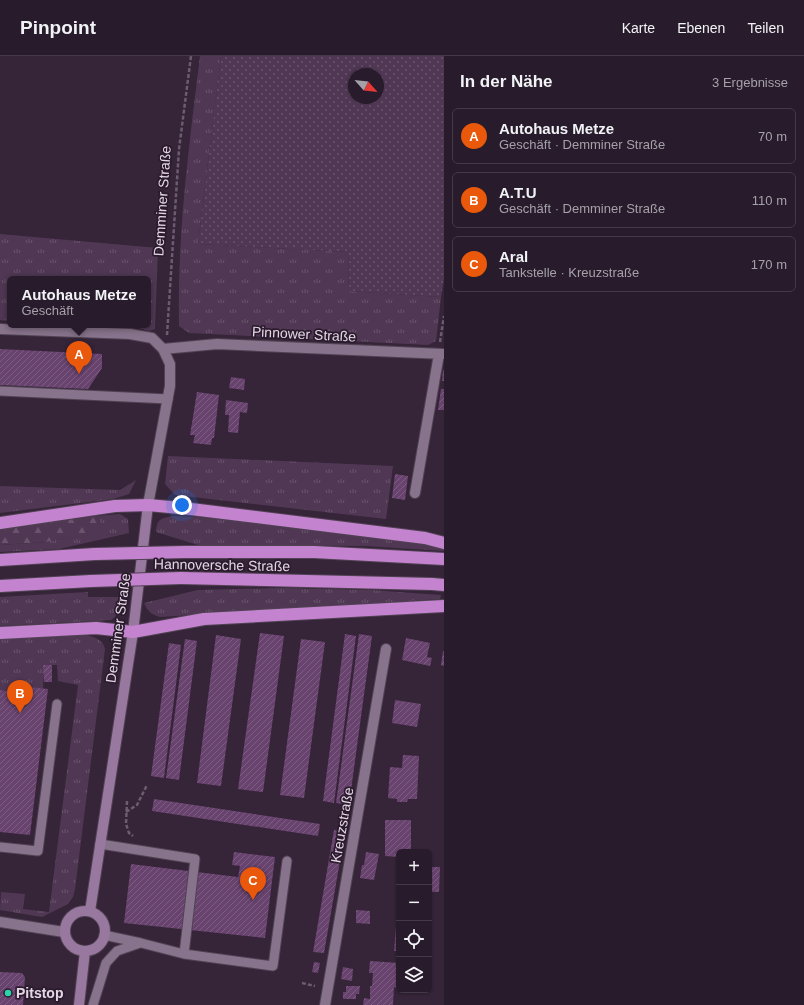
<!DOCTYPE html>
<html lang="de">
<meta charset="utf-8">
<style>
:root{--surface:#281b2b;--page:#302433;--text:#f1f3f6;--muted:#a5a1a9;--line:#443947;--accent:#ea580c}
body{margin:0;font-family:Helvetica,sans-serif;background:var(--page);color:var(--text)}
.controls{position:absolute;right:12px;bottom:12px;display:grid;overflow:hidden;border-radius:6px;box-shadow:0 1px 3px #0004}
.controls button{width:36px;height:36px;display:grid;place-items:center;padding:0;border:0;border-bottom:1px solid var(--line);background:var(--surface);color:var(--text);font:20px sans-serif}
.compass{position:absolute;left:348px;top:12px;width:36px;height:36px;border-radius:50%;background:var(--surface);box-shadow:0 1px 3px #0004;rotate:117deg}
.you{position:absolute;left:182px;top:449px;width:14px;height:14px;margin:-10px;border:3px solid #fff;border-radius:50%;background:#1a73e8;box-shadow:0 0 0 6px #1a73e833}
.badge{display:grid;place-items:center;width:26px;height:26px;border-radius:50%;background:var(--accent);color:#fff;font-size:13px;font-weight:700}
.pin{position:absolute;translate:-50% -33px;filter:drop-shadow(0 1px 2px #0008)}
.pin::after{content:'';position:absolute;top:21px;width:14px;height:12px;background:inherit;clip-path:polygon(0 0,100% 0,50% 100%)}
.popup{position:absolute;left:7px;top:220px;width:144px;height:52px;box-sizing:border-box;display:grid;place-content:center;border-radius:6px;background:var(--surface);filter:drop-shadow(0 1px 3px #0005);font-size:13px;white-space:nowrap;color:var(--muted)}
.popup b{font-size:15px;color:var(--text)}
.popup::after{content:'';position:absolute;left:50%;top:100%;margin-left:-8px;border:8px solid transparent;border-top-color:var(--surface)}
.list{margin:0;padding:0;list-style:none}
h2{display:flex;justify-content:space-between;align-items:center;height:52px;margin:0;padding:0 16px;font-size:17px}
h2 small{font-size:13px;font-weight:400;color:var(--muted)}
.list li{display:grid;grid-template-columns:26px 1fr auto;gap:12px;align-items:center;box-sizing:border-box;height:56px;margin:0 8px 8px;padding:0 8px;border:1px solid var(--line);border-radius:6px}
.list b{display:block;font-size:15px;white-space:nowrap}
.list p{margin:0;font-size:13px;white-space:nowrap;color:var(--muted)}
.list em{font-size:13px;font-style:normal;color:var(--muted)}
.icon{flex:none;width:22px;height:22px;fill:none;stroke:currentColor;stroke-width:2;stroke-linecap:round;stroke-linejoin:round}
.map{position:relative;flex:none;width:444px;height:949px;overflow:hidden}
header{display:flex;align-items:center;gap:24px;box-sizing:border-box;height:56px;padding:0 20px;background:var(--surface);border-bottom:1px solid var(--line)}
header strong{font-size:19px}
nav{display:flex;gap:22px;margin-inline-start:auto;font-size:14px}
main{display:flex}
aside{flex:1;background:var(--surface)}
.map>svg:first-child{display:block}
.grass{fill:url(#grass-tufts)}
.forest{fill:url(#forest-firs)}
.garden{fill:url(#garden-dots);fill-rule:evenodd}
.building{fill:url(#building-hatch)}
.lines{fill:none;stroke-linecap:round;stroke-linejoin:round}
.lane-casing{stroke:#504253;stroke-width:11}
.street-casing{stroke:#504253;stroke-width:12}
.secondary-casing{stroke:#504253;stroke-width:12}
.highway-casing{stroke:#504253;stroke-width:14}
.path{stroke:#6c5c6f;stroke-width:2.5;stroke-dasharray:4 2;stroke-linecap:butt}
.lane{stroke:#87738b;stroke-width:9}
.street{stroke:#87738b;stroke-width:10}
.secondary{stroke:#99789f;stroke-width:10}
.highway{stroke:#c483ce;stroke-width:12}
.highway-bridge-casing{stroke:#504253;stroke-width:14;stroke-linecap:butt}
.highway-bridge{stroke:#c483ce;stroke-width:12}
.poi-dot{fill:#2ad5ac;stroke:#2c1b2e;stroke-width:1.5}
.labels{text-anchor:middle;stroke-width:3.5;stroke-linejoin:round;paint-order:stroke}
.street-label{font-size:14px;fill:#e3d7e4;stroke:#2c1b2e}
.poi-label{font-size:14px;font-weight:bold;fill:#e3d7e4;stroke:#2c1b2e;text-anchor:start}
</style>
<header>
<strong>Pinpoint</strong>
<nav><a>Karte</a><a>Ebenen</a><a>Teilen</a></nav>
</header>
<main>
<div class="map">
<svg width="444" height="949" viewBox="0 0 444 949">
<defs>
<pattern id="grass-tufts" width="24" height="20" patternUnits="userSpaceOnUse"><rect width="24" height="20" fill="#503854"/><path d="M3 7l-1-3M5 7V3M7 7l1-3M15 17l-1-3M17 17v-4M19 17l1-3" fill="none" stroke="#69546c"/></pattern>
<pattern id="forest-firs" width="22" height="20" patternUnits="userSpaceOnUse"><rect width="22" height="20" fill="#503854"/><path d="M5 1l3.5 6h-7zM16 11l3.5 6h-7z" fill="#69546c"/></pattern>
<pattern id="garden-dots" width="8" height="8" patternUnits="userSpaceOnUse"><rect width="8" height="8" fill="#503854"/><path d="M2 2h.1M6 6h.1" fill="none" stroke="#69546c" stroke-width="1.8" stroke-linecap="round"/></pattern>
<pattern id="building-hatch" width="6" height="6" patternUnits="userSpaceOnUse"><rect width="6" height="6" fill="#68436e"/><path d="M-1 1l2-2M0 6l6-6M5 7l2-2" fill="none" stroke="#7d5d83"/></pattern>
</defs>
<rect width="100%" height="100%" fill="#362439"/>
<path class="grass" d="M200,0h21l-23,188 151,8 -1,39 93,6 -5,44 -8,4 -239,-12 -10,-7c-2,-91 10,-180 21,-270z
M0,178l158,14 -3,81 -7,2 -12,-4 -42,-2h54v-46h-138v42l-10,-1z
M168,400l225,10 -7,53 -211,-24 -10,-11z
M136,424l-7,14 -16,5 -113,14v-27l120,4z
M120,458l8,5 1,14 -70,16 -59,3v-7l46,-3 24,-5h20l11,-13 -5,-8z
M172,460l26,1 75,8 171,21v5l-78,-5 -168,-1 -42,-13c1,-13 4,-13 16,-16z
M281,532l90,2 70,5 -1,4 -280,18c-9,-3 -12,-5 -16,-14l54,-13z
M88,536v5h33l-3,13 -3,7 -4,3 -111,6v-29z
M84,579c9,1 19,4 21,14l-30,240 -2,8 -5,7 -26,13 -42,-7 1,-18 24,2 -2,15 26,3 29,-227 -20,-4 -1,-16h-13l-1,24 -15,5 -28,-4v-51z"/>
<path class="forest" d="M96,460l5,8 -5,9 -6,4h-20l-24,5 -46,3v-17z"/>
<path class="garden" d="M221,0h223v223l-3,18 -93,-6 1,-39 -151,-8zM354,18h24v24h-24z"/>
<path class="building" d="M0,293l102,5v14l-14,21 -88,-4z
M443,314h1v11h-2z
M231,321l14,2 -1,11 -15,-2z
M441,333h3v21h-6z
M197,336l22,3 -5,43h-2l-1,7 -18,-2 2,-8h-5z
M226,344l22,3 -1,10 -7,-1 -2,21 -10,-1 1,-17h-4z
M395,418l13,2 -3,24 -13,-2z
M260,577l24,3 -21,156 -25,-3z
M345,578l11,2 -22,167 -11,-2z
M359,578l13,2 -23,169 -13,-2z
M216,579l25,4 -20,147 -24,-3z
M406,582l24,5 -3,14 5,1 -2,8 -28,-6z
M185,583l12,2 -18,139 -13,-2z
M301,583l24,3 -21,156 -24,-3z
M169,587l12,2 -17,133 -13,-2z
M443,595h1v15l-3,-1z
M43,609h9v17h-8z
M29,631l19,2 -18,146 -30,-3v-142l28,4z
M395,644l26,4 -4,23 -25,-4z
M403,699l16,1 -2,43h-9l-1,3h-10v-3l-9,-1 2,-31 12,1z
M154,743l166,25 -2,12 -166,-25z
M385,764h26v32h-12v5l-14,-1z
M334,774l11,2 -21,121 -11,-1z
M234,796l41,5 -10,81 -141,-15 7,-59 107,13 2,-11 -8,-1z
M366,796l13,2 -5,26 -14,-2 2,-13h2z
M429,811h11l-1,25h-10z
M356,854l14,1v13l-14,-1z
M396,870h3v25h-5z
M370,905l29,2 -2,25 -3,-1 -1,18h-30l1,-7 6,1v-13h2l1,-13h-4z
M314,906l6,1 -2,10 -6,-1z
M343,911l10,2 -1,12 -11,-2z
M0,916l22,1 3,4 -2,28h-23z
M346,930h14l-1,8h-3v5h-13v-7h3z"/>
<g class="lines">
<g class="lane-casing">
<path id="lane" d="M0,335l168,8
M100,788l95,15 -11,95
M0,791l38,4 19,-147
M104,879l37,8 43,11 89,12 14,-105
M93,949l13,-42 11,-12 23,-8"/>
</g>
<g class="street-casing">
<path id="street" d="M0,273l130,5 22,4 11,11 7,15v22l-22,119
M163,293l54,-5 227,10
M415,437l24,-139
M0,866l64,10
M325,949l61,-356"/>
</g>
<g class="secondary-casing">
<path id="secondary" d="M65 875a20 20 0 1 1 40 0a20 20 0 1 1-40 0Z
M90,855l43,-279 15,-127
M79,949l6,-54"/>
</g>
<g class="highway-casing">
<path id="highway" d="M0,467l115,-17 33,-1 43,4 234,29 19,5
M185,496h129l130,7
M0,504l95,-6
M181,522l251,6 12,1
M0,530l91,-5
M0,577l96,-5 37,4 71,-13 240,-13"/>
</g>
<path class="path" d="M167,279l12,-186 12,-93
M440,286l4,-26
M127,745l-1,23 3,9 4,3
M126,756l11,-7 10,-20
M302,927l13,3"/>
<use href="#lane" class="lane"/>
<use href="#street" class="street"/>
<use href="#secondary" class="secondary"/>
<use href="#highway" class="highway"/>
<g class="highway-bridge-casing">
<path id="highway-bridge" d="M95,498l90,-2
M91,525l90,-3"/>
</g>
<use href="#highway-bridge" class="highway-bridge"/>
</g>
<circle class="poi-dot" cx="8" cy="937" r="4"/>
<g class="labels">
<g class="street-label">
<text transform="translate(162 145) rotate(-86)" y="5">Demminer Straße</text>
<text transform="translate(304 278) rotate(3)" y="5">Pinnower Straße</text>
<text transform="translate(222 509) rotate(1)" y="5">Hannoversche Straße</text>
<text transform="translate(118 572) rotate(-82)" y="5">Demminer Straße</text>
<text transform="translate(342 769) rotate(-80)" y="5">Kreuzstraße</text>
</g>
<g class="poi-label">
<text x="16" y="942">Pitstop</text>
</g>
</g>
</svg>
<div class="controls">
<button>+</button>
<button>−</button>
<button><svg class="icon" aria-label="locate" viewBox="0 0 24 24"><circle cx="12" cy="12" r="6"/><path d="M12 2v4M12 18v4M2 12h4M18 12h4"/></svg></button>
<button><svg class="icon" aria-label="layers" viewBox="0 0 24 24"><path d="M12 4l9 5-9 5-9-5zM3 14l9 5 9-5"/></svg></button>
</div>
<svg class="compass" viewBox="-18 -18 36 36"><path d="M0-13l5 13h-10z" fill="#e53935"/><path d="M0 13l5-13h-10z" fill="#a5a1a9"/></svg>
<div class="you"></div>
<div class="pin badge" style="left:79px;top:318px">A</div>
<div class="popup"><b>Autohaus Metze</b>Geschäft</div>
<div class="pin badge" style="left:20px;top:657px">B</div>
<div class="pin badge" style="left:253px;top:844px">C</div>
</div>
<aside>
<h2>In der Nähe<small>3 Ergebnisse</small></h2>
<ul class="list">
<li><span class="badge">A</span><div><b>Autohaus Metze</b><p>Geschäft · Demminer Straße</p></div><em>70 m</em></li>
<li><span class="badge">B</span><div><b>A.T.U</b><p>Geschäft · Demminer Straße</p></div><em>110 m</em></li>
<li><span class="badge">C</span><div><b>Aral</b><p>Tankstelle · Kreuzstraße</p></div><em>170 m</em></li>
</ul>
</aside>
</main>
